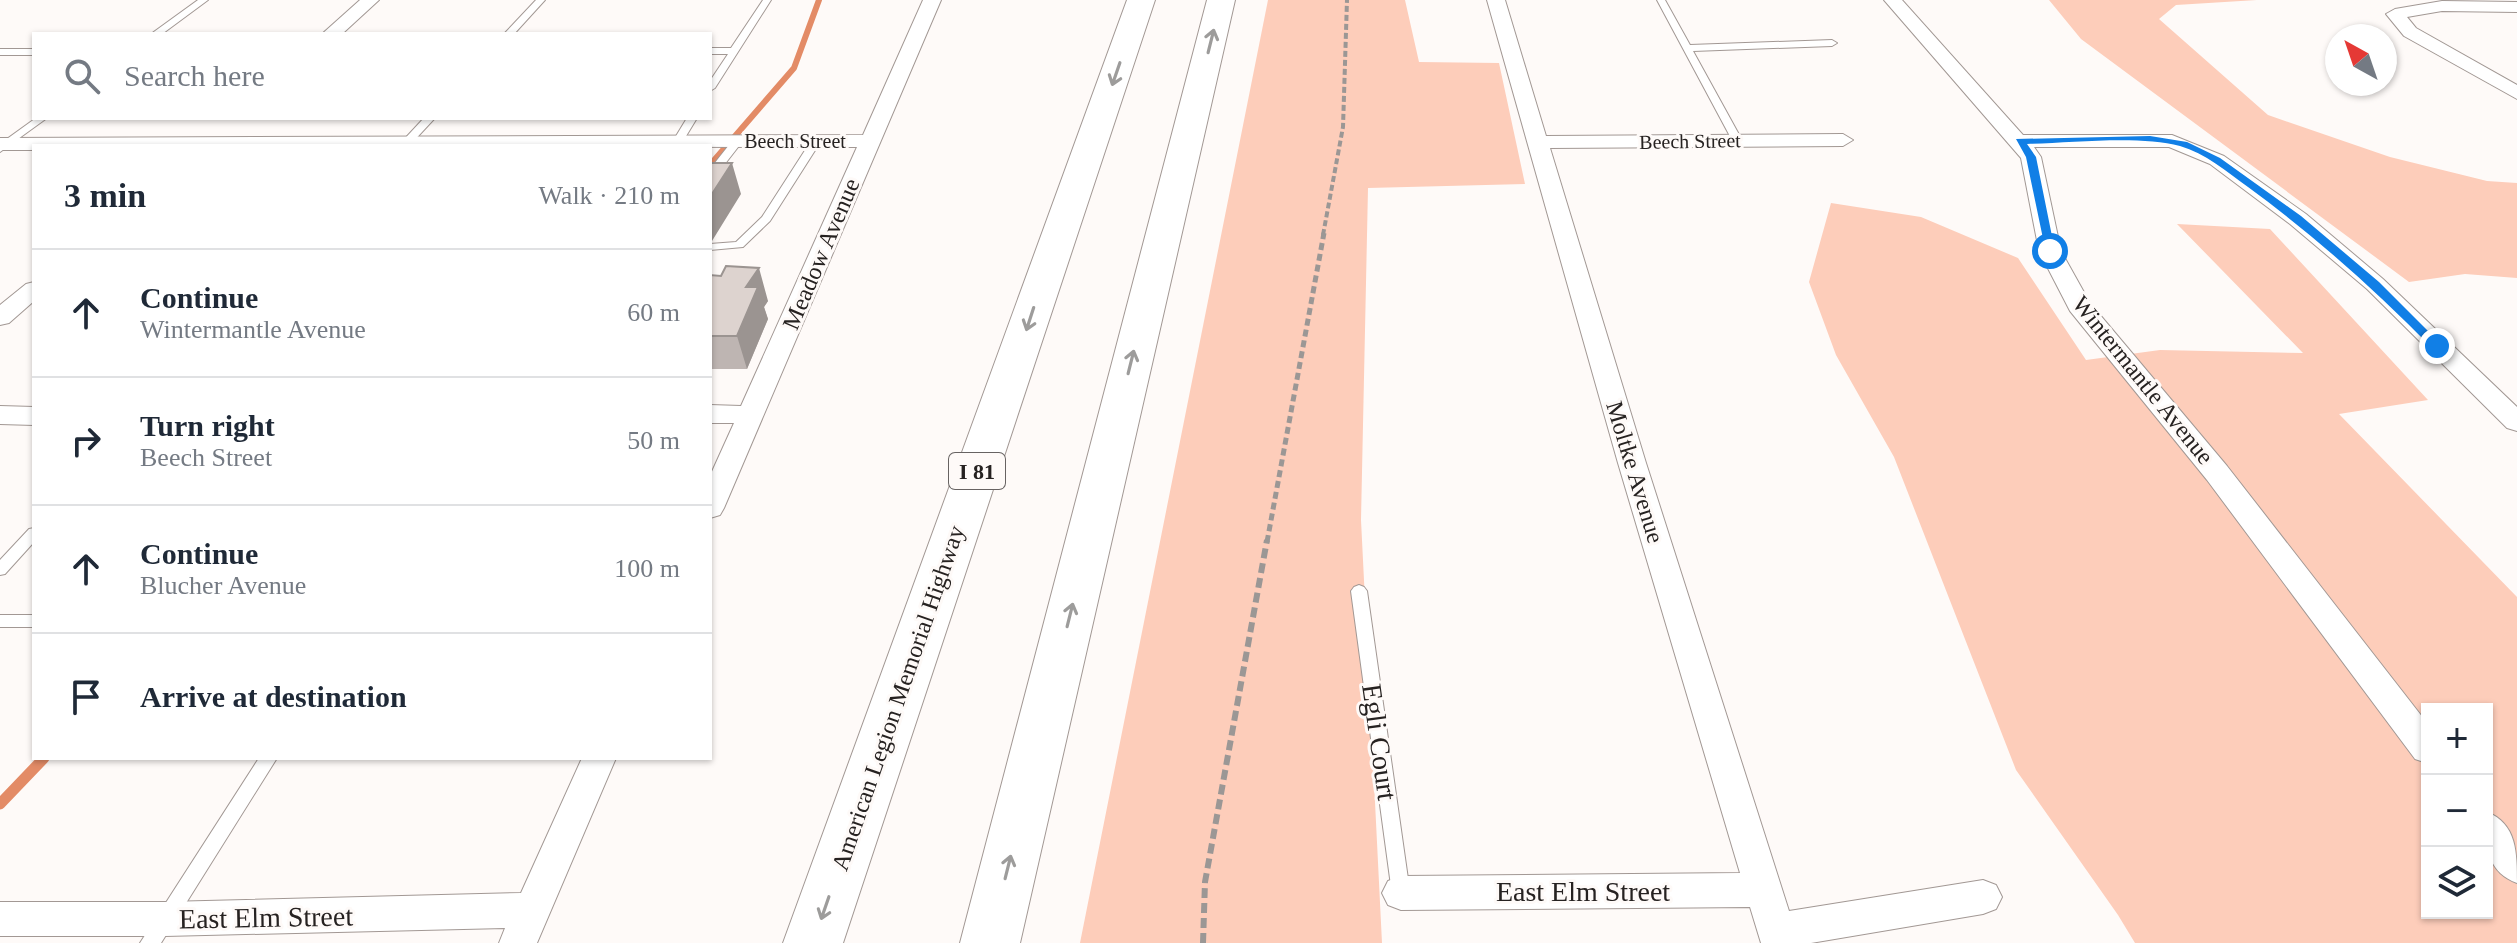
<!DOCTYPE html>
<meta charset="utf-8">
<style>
:root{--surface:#fff;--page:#f6f6f7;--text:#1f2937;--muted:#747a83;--line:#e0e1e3}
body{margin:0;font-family:Georgia,serif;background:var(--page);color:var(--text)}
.controls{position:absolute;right:24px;bottom:24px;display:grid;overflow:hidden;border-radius:0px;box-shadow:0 2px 6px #0004}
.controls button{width:72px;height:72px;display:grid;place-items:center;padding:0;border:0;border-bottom:2px solid var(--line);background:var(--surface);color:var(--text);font:40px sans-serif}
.compass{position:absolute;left:2325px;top:24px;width:72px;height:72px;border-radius:50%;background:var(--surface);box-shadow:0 2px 6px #0004;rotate:320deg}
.stop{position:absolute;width:24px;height:24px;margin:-18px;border:6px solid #117fe6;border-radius:50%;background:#fff}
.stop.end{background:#117fe6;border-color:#fff;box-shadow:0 2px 8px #0008}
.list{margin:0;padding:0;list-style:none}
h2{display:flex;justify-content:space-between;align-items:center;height:104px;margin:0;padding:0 32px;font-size:34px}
h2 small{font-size:26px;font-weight:400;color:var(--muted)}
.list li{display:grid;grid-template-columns:52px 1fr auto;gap:24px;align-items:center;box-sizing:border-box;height:128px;padding:0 32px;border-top:2px solid var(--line)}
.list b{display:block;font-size:30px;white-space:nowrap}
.list p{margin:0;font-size:26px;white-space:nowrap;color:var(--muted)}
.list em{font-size:26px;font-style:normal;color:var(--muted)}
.icon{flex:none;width:44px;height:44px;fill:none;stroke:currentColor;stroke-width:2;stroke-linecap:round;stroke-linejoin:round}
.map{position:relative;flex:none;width:2517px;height:943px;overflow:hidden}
.search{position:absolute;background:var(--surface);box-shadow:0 2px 6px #0004;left:32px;top:32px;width:680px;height:88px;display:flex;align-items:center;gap:20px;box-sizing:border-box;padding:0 28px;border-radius:0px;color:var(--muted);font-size:30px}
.panel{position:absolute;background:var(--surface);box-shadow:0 2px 6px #0004;left:32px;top:144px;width:680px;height:616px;border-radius:0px}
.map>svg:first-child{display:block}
.green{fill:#fdcdba;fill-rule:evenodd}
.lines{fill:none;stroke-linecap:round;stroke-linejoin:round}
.stream-far1{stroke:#e38b66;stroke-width:6}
.stream{stroke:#e38b66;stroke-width:11}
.lane-casing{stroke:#a29894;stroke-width:2}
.street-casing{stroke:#a29894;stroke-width:2}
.highway-casing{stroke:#a29894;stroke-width:2}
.path-far2{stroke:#9b9795;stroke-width:4;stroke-dasharray:6 3;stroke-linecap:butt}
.path-far1{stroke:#9b9795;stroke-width:5;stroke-dasharray:7 4;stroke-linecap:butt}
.path{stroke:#9b9795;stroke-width:6;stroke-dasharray:10 5;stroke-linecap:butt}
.lane{fill:#fff;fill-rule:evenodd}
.street{fill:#fff;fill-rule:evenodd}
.highway{fill:#fff;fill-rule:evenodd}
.wall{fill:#beb5b2}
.shaded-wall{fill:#9b9491}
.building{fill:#ddd3cf;stroke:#9b9491;stroke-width:2}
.oneway{stroke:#9d9c9b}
.route{fill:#117fe6}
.labels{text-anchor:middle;stroke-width:6;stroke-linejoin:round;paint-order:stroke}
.far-street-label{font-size:20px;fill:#262221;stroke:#fefaf8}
.shield{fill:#fefaf8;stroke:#676362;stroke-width:2}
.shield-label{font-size:22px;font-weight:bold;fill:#262221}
.street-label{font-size:24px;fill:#262221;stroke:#fefaf8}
.near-street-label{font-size:28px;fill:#262221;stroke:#fefaf8}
</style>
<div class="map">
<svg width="2517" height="943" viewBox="0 0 2517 943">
<rect width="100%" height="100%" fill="#fefaf8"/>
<path class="green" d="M1268,0h137l14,62 80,1 26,121 -157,4 -7,332 21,423h-302z
M2049,0h208l-81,5 -17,14 109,96 122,42 97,24 30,2v95l-52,-4 -56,8 -328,-243z
M1831,203l90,14 97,41 68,102 74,-10 143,3 -126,-129 93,5 158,171 -89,14 178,183v346h-382l-17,-28 -102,-145 -122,-313 -58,-102 -27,-73zM2427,709h60v204h-60z"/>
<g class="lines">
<path class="stream-far1" d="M710,165l84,-97 25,-68"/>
<path class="stream" d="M0,804l44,-46"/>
<g class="lane-casing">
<path id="lane" d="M198,0h10l-46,34h-11z
M536,0h9l-31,34h-10z
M763,0h8l-56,88 -5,3v-10l18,-27h-18v-6h21z
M1657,0h8l25,45 142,-5 5,3 -5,3 -139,5 49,89 -5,3 -5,-3z
M0,49h34v6h-34z
M36,118h11l-47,34v-8z
M424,118h11l-26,28h-11z
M687,118h10l-17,28h-10z
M816,138l5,3 -51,80 -27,26 -33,3v-6l26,-2 26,-25 49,-76z
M737,139l5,3 -28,36 -4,1v-10l23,-29z
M34,528v14l-29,32 -5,1v-15l29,-31z
M1359,585l5,2 3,4 43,302 -2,6 -7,2 -7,-2 -2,-6 -41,-302 3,-4z
M0,615h34v12h-34z
M259,758h18l-116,185h-21z"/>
</g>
<g class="street-casing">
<path id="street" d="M360,0h19l-37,34h-20z
M923,0h18l-217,508 -4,7 -10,3v-42l24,-53h-24v-18l31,1 116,-259 -823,-1v4h-34v-12l863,-3z
M1487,0h18l41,136 297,-2 10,6 -10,6 -293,2 96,315 143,448 194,-31 13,5 6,12 -6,12 -13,5 -172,29h-50l-11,-36 -349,3 -13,-5 -6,-12 6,-12 13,-5 339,-3 -122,-410z
M1884,0h18l121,135h149l52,21 82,58 77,65 134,128v24l-10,-3 -140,-139 -77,-65 -80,-60 -41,-17h-135l7,10 20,94 29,52 137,163 200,257v40l-12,-4 -208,-279 -137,-169 -31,-60 -18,-93z
M2442,1l75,1v10l-75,-1 -35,6 9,11 101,57v14l-113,-63 -18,-22 9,-5z
M34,282v19l-25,22 -9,2v-20l26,-21z
M0,406l34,1v18l-34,-1z
M582,758h34l-79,185h-38l6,-15 -340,8h-165v-34h165l356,-9z
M2487,812c30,12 30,41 30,71 -33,-12 -30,-40 -30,-71z"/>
</g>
<g class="highway-casing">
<path id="highway" d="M1127,0h28l-312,943h-60z
M1207,0h28l-215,943h-60z"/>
</g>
<path class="path-far2" d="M1323,235l20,-108 4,-127"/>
<path class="path-far1" d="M1267,542l57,-309"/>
<path class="path" d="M1203,943l2,-61 62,-342"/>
<use href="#lane" class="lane"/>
<use href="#street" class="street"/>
<use href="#highway" class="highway"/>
</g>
<path class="wall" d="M710,275l11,1 47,25 -4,6 4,12 -21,50h-37z"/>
<path class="shaded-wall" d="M732,163l9,31 -29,47h-2v-44z
M759,268l9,33 -4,6 4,12 -21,50 -10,-33 9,-49z"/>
<path class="building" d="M710,163h22l-22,34z
M726,266l33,2 -13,19h12l-21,49h-27v-61l11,1z"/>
<defs><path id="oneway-shaft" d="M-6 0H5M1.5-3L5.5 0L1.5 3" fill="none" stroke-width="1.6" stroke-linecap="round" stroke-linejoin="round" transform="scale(2)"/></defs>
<g class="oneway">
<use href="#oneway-shaft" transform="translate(1211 41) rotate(-76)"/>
<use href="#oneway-shaft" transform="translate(1116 74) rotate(109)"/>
<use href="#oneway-shaft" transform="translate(1030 319) rotate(108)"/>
<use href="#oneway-shaft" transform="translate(1131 362) rotate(-76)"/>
<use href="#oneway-shaft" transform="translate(1070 615) rotate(-76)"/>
<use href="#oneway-shaft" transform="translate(1008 867) rotate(-76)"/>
<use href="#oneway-shaft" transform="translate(825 908) rotate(109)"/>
</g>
<path class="route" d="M2150,136l37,6 33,16 81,58 78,66 62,62v5h-8c-58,-59 -118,-113 -185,-162 -21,-15 -43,-34 -68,-41 -41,-11 -110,-3 -153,-2l9,13 19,94 -9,2 -20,-96 -10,-18z"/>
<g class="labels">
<g class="far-street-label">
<text x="795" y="148">Beech Street</text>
<text transform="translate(1690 141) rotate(-1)" y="7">Beech Street</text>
</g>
<rect class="shield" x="949" y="453" width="56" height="36" rx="6"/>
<g class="shield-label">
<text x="977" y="479">I 81</text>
</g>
<g class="street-label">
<text transform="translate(821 254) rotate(-67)" y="8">Meadow Avenue</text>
<text transform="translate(2143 380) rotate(51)" y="8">Wintermantle Avenue</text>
<text transform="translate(1635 472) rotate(73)" y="8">Moltke Avenue</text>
<text transform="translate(898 698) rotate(-71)" y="8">American Legion Memorial Highway</text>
</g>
<g class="near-street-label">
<text transform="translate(1380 742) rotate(82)" y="10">Egli Court</text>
<text x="1583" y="901">East Elm Street</text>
<text transform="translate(266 917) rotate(-1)" y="10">East Elm Street</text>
</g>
</g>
</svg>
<div class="controls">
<button>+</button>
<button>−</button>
<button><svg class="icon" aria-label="layers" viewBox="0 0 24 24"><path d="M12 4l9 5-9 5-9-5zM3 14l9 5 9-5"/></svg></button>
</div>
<svg class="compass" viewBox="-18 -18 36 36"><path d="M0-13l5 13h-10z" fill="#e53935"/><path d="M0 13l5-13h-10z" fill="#747a83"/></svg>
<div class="stop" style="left:2050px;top:251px"></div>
<div class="stop end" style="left:2437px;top:346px"></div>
<div class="search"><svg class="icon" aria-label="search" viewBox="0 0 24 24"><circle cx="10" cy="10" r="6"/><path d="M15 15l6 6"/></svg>Search here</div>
<section class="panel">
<h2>3 min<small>Walk · 210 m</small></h2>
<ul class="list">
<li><svg class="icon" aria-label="ahead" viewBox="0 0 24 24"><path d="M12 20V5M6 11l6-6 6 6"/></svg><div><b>Continue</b><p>Wintermantle Avenue</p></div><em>60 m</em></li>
<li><svg class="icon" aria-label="right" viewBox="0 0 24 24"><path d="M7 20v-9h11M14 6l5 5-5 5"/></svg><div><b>Turn right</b><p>Beech Street</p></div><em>50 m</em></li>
<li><svg class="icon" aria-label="ahead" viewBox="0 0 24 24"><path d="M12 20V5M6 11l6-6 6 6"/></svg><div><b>Continue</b><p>Blucher Avenue</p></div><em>100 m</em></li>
<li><svg class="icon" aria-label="arrive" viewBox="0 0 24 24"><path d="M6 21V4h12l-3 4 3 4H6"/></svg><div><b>Arrive at destination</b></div></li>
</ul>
</section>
</div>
